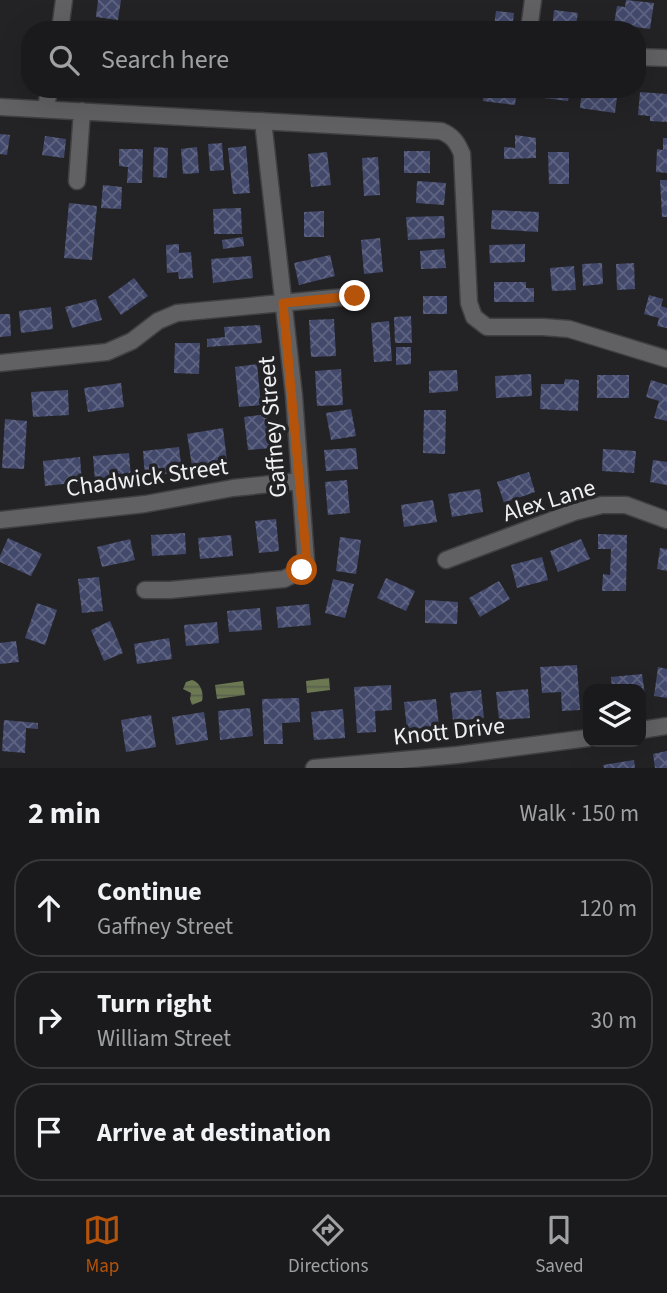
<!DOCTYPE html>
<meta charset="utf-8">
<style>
:root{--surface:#1a1a1c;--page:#272729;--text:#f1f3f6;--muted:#9fa1a3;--line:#38383b;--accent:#b45309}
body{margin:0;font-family:"Source Sans 3",sans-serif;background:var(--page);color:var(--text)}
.controls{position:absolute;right:21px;bottom:21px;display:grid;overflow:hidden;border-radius:14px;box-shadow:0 7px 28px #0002}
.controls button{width:63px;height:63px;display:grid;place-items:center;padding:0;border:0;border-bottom:2px solid var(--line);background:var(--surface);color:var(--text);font:35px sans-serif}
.stop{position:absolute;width:21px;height:21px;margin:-16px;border:5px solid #b45309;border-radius:50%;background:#fff}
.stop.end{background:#b45309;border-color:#fff;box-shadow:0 2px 7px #0008}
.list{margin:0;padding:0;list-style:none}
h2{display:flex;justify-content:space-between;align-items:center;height:91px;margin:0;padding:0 28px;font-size:30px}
h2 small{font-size:23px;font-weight:400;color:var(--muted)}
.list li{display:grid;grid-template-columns:46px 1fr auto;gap:21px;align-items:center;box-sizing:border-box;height:98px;margin:0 14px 14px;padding:0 14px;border:2px solid var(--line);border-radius:28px}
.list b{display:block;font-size:26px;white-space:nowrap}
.list p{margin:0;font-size:23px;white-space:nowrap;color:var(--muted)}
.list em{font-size:23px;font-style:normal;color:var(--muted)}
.icon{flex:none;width:38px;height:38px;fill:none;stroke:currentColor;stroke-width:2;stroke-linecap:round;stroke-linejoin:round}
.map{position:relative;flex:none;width:667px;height:768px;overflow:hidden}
.search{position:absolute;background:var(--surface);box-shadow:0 7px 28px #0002;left:21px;right:21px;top:21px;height:77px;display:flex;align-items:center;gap:18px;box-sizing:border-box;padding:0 24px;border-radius:28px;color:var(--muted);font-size:26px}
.sheet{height:427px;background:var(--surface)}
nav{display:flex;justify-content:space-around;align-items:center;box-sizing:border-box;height:98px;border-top:2px solid var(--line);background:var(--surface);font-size:19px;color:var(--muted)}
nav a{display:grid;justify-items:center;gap:4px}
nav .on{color:var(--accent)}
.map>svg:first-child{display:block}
.water{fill:url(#water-rules)}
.building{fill:url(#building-cross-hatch)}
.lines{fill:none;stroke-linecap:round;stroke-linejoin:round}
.minor-casing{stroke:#404043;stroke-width:19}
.minor{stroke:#616163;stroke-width:16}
.route{stroke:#b45309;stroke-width:9}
.labels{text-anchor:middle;stroke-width:7;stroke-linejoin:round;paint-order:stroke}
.street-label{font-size:24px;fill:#eff0f2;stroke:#232326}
</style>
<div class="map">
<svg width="667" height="768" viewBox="0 0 667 768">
<defs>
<pattern id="water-rules" width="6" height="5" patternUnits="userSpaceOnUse" patternTransform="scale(1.75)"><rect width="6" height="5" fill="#6b7851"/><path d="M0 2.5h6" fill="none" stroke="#5a604d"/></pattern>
<pattern id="building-cross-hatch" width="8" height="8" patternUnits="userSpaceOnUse" patternTransform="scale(1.75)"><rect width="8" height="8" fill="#43496b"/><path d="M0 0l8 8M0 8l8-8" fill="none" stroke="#5e6481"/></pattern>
</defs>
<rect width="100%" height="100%" fill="#232326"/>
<path class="water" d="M329,678l1,12 -23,3 -1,-12z
M192,680c9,3 12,13 10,21l-10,4 -2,-6 1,-6 -8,-4 3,-7z
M243,681l2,14 -28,4 -2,-14z"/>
<path class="building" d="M98,0h23l-3,20 -22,-3z
M626,0l28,3 -4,26 -36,-5 3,-18 8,1z
M554,10l24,3 -3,17 -23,-1z
M496,11l18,2 -2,17h-23v-5l5,1z
M484,89h33l-2,16 -32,-4z
M529,89h41l-2,12 -40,-5z
M582,89h36l-3,24 -35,-5z
M640,92l27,2v28l-17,-1v-5l-12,-1z
M0,134l10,1 -3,20 -7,-1z
M515,135l21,3v20l-32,1v-12l11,1z
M45,136l21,3 -2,19 -22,-3z
M663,138h4v35l-11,-1 1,-23 6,1z
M222,143l2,27 -14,1 -2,-27z
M246,146l4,47 -17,1 -5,-46z
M154,147l14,1 -1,30 -14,-1z
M197,147l2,26 -16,1 -2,-25z
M119,149h24l-1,34h-15l1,-16 -9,-1z
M404,151h26v22h-26z
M327,152l4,33 -20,2 -3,-33z
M548,152h21v32h-20z
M378,157l2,38 -16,1 -2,-38z
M660,180h7v37h-5z
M417,181l29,2 -2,22 -28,-2z
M103,185l19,2 -1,22 -20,-1z
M69,203l28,3 -5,54 -28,-2z
M241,208l1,26h-28l-1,-25z
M492,210l47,2 -1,20 -47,-3z
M324,211v26h-20v-25z
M444,216l1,22 -37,2 -2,-23z
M243,237l1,9 -21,3 -1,-9z
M380,238l3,34 -19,2 -3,-34z
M179,244v9l12,-1 2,26 -14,1 -1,-7 -11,1 -1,-28z
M525,244v18l-35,1 -1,-18z
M444,249l2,19 -25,1 -1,-18z
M330,255l5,21 -36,9 -5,-22z
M251,256l2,22 -40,5 -2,-24z
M602,263l1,21 -20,2 -1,-22z
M634,263l1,26 -18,1 -1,-26z
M574,266l2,24 -24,1 -2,-23z
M134,278l14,18 -27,19 -13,-18z
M494,282h32v6h8v14h-40z
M649,295l14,4 -2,7 6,2v20l-10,-2 2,-8 -15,-4z
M423,296h24v18h-24z
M96,299l6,21 -30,8 -7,-21z
M51,307l2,22 -32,4 -2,-22z
M0,314h10l1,22 -11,1z
M411,316l1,27h-17l-1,-26z
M334,319l2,37 -25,1 -2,-37z
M389,321l3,40 -18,1 -3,-39z
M260,325l2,18 -55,4v-8l18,-2 -1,-10z
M175,343h25l-1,31 -25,-1z
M396,347h15v17l-15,1z
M257,364l4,41 -22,2 -4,-40z
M341,369l2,36 -26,1 -2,-35z
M457,370l1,21 -29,2v-22z
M531,374l1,22 -36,2 -1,-22z
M597,375h32v23h-32z
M565,379l14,1 -1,31 -38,-2 1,-25h23z
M651,380l16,5v36l-13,-3 5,-17 -13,-4z
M121,383l3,24 -36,5 -4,-24z
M68,390l1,25 -36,2 -2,-25z
M351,409l5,27 -25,4 -5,-27z
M424,410h22l-1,44 -22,-1z
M267,414l4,34 -23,2 -4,-33z
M5,419l22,2 -3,48 -22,-1z
M223,428l4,33 -35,5 -5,-32z
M179,447l3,25 -37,4 -2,-25z
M356,448l2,21 -32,2 -2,-21z
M603,449l33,2 -2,22 -32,-2z
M129,453l2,25 -36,3 -2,-25z
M80,457l2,25 -37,4 -2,-25z
M653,460l14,2v23l-17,-3z
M529,472l6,20 -31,11 -7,-21z
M347,480l3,33 -22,2 -3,-33z
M480,489l3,23 -31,5 -4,-23z
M433,500l4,22 -33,5 -3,-22z
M276,519l3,32 -20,2 -4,-32z
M185,533l1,21 -34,2 -1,-21z
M598,534l29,1 -1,56h-24l1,-17 7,1 1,-26h-13z
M231,535l2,21 -33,3 -2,-21z
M340,537l21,3 -5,34 -20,-3z
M8,538l34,16 -11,22 -31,-14v-6z
M130,539l5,21 -33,7 -5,-20z
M581,539l9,20 -32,13 -8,-21z
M660,548l7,1v22l-10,-2z
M542,557l6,23 -31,8 -6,-23z
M99,577l4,34 -21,2 -4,-34z
M386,578l29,13 -9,20 -29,-13z
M333,579l21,5 -9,34 -20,-5z
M499,581l11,18 -30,18 -11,-19z
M425,600l33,2 -1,22 -32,-1z
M37,603l20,7 -12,35 -20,-7z
M309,604l2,21 -33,3 -2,-21z
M260,608l2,22 -33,2 -2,-21z
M110,621l13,32 -19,8 -13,-31z
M217,622l2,21 -33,3 -2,-21z
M169,638l3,21 -35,5 -3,-20z
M16,641l3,21 -19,2v-21z
M577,665l3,45 -18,1 -1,-19 -19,1 -2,-26z
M658,667l9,2v29l-13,-2z
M642,674l4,28 -5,1v-14h-29l-1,-12z
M391,685l1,25 -17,1 1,21 -19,1 -3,-46z
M528,689l2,29 -31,2 -3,-28z
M481,690l3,28 -31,3 -3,-28z
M299,698l1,24 -18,1 1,21h-19l-2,-45z
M436,699l3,27 -32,4 -3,-28z
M250,708l3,28 -33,4 -2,-29z
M343,709l2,29 -31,2 -3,-28z
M204,712l4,28 -32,5 -4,-28z
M151,715l5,32 -30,5 -5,-32z
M4,720l34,3v6l-12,-1 -1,25 -23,-2z
M667,751v17h-12l-2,-14z
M634,760l1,8h-31l-1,-3z"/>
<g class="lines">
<g class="minor-casing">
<path id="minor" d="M60,30l4,-30
M529,30l4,-30
M637,57l30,1
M0,107l441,24c12,5 16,11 21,23l7,149 5,14 13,10h56l26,2 98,30
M46,109l3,-20
M77,181l5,-70
M0,363l107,-11 25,-11 26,-20 19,-8 178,-17
M0,520l145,-16 88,-16 67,-7
M446,560l128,-48 28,-7h24l41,15
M145,590h25l114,-11 18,-9 4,-9 -12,-165 -31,-275
M641,730l26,-4
M314,768l143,-13 131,-17"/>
</g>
<use href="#minor" class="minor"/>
</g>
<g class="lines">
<path class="route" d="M302,570l4,-9v-9l-23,-249 72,-7"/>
</g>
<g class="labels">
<g class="street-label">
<text transform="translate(272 427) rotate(-95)" y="8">Gaffney Street</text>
<text transform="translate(147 477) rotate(-8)" y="8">Chadwick Street</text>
<text transform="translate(549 500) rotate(-17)" y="8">Alex Lane</text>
<text transform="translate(449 731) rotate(-6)" y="8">Knott Drive</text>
</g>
</g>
</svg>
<div class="controls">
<button><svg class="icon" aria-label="layers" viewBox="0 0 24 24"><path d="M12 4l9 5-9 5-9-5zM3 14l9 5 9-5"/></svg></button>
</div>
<div class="stop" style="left:302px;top:570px"></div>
<div class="stop end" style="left:355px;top:296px"></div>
<div class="search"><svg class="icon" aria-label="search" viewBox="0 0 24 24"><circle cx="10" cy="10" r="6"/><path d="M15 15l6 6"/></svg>Search here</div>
</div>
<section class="sheet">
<h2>2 min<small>Walk · 150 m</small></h2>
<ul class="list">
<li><svg class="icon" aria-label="ahead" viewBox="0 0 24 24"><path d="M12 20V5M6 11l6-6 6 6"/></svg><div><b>Continue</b><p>Gaffney Street</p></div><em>120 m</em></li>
<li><svg class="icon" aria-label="right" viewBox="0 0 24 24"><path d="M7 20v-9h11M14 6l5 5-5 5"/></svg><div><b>Turn right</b><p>William Street</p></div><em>30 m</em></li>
<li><svg class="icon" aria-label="arrive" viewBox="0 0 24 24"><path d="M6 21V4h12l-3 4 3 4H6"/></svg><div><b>Arrive at destination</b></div></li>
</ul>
</section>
<nav>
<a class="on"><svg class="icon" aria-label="map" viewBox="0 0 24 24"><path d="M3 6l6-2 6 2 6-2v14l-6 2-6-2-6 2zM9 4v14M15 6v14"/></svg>Map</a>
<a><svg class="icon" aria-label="directions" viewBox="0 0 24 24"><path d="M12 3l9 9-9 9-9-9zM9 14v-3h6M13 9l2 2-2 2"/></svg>Directions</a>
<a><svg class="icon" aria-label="saved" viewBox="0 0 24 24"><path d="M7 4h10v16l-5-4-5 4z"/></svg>Saved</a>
</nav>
